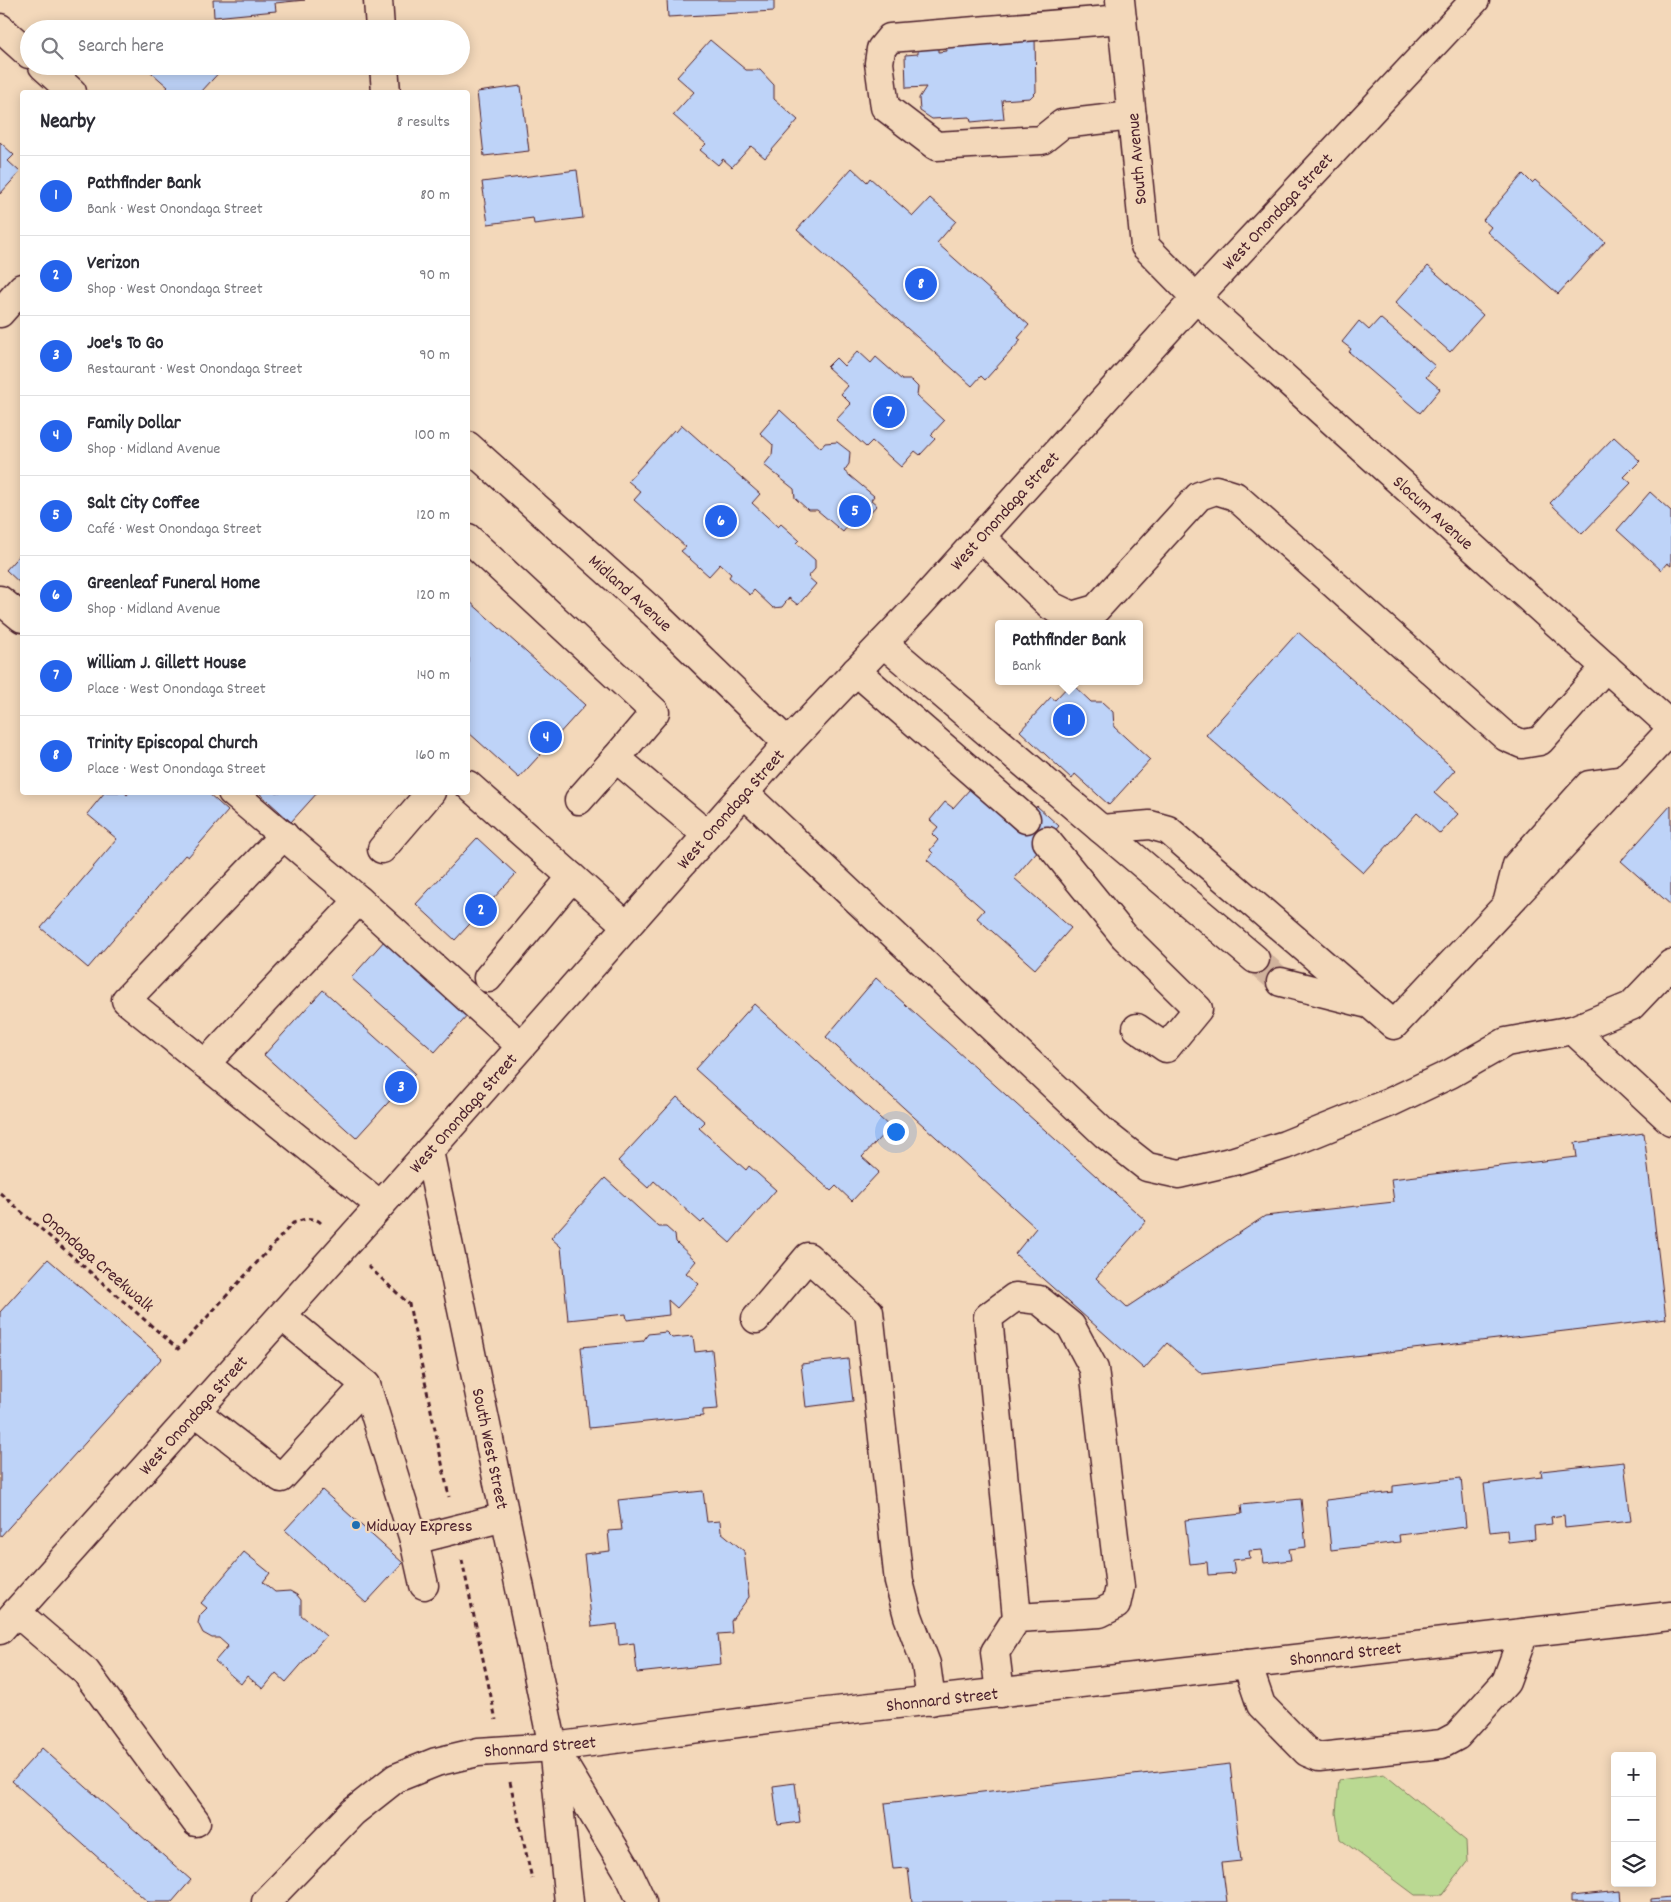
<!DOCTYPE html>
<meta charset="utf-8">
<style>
:root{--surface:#fff;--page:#f7f7f7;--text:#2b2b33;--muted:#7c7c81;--line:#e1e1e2;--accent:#2563eb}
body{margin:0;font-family:Dekko,sans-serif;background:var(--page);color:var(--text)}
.controls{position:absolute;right:15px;bottom:15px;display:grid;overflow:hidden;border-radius:5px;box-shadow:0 2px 12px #0003}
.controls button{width:45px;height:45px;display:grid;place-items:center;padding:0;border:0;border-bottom:1px solid var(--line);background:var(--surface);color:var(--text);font:25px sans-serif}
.you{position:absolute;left:895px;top:1131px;width:18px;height:18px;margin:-12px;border:4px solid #fff;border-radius:50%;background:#1a73e8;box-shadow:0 0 0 8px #1a73e833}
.badge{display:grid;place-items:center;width:32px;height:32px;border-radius:50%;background:var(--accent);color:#fff;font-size:16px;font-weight:700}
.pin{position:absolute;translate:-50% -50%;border:2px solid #fff;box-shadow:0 1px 5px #0006}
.popup{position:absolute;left:995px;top:620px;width:148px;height:65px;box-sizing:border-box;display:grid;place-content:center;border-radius:5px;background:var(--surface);filter:drop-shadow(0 1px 4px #0005);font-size:16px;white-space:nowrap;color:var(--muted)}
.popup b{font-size:19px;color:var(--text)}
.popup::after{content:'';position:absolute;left:50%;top:100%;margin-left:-10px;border:10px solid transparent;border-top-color:var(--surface)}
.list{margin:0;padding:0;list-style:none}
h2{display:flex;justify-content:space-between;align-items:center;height:65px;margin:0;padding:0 20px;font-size:21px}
h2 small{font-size:16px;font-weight:400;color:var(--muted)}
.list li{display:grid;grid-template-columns:32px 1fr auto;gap:15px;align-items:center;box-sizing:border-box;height:80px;padding:0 20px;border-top:1px solid var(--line)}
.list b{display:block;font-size:19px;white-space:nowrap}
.list p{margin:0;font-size:16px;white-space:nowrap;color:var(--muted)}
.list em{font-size:16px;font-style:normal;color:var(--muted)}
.icon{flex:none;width:28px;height:28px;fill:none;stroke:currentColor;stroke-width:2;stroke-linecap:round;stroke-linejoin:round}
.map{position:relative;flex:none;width:1671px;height:1902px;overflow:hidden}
.search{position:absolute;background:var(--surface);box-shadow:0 2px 12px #0003;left:20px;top:20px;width:450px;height:55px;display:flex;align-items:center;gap:12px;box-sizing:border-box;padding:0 18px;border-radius:28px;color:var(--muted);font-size:19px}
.panel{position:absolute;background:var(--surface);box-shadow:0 2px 12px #0003;left:20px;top:90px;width:450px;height:705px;border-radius:5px}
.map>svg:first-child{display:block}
.green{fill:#bad992;stroke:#827c5e}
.building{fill:#bed3f8;stroke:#4a1f2b}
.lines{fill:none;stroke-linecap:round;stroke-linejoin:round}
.minor-tunnel{stroke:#d1b39d;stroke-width:28;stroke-dasharray:28 14;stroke-linecap:butt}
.minor-casing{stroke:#4a1f2b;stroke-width:31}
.major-casing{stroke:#4a1f2b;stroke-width:31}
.path{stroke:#4a1f2b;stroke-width:3;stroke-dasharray:5 4;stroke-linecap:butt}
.minor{stroke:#f3d8ba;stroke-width:28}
.major{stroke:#f3d8ba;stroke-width:28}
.poi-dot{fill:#1f6fb2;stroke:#f3d8ba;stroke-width:2}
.labels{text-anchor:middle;stroke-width:4.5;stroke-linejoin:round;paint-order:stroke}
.street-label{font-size:18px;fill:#4a1f2b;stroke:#f3d8ba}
.poi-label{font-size:18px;fill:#4a1f2b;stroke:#f3d8ba;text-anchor:start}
</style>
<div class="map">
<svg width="1671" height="1902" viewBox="0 0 1671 1902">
<rect width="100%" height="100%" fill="#f3d8ba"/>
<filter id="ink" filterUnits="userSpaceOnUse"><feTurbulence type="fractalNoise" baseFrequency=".02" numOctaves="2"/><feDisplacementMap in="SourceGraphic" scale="10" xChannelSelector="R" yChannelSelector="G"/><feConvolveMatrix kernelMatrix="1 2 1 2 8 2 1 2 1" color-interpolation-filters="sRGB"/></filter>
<g filter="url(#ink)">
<path class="green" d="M1384,1774l82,67 1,21 -25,33h-27l-75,-56 -4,-26 3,-33z"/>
<path class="building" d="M213,0h92l-30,3 1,8 -62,6z
M667,0h107v11l-106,6z
M1035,38l1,54 -6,6 -28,2 2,19 -33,3 -1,-5 -38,2 -12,-8 -1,-13 7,-11 -20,1 -1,-33 13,-1v-9l20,-1v8l9,-1 -1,-8z
M710,40l36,30h14l14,15v14l24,21 -33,38 -14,-12 -19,21 -9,-8 -5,6 -18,-15 6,-6 -33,-29 21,-23 -17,-15z
M144,66h79l1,1 -23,25h-38l5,-5z
M521,86l8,65 -45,5 -7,-64z
M0,142l14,13 -6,6 12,11 -20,22z
M852,168l15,14 3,-4 43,38 17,-18 26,23 -19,22 92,82 -11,13 3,2 -36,40 -4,-4 -9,10 -175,-156z
M577,170l6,48 -49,6 -1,-6 -45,6 -6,-42z
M1523,174l9,9 3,-3 70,62 -47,52 -71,-62 4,-5 -8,-7z
M1428,266l55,49 -33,37 -55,-49z
M1380,318l55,48 -9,11 14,12 -20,24 -71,-61 2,-3 -9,-7 17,-21 10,9z
M858,351l13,12 5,-6 26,23h9l7,7 -1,9 27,25 -13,14 4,4 -15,16 -5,-4 -14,16 -29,-26 -6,6 -30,-27 15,-16 -10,-10 7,-8 -21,-19 9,-9 8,8z
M780,410l41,38 4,-5 12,-1 13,10 -1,12 -5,7 30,25 -3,4 6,5 -10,11 -7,-5 -17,21 -26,-22h-9l-13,-12 -1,-9 -30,-24 8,-10 1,-10 -13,-12z
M682,425l78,69 -8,9 26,24 3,-3 18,16 -3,3 19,17v9l-7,8 8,7 -18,21 -9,-7 -7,9 -9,1 -19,-18 -4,5 -21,-18 2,-3 -11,-10 -11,12 -28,-25 5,-4 -52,-47 7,-8 -13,-11 46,-51 2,2z
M1614,437l26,24 -16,16 7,6 -49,51 -32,-31z
M1650,492l21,19v55l-4,-3 -6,7 -44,-40z
M22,552v33l-16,-15z
M468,600l117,105 -66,73 -51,-46z
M1298,632l157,138 -21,23 24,21 -18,20 -23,-21 -54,60 -157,-138z
M1071,683l20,19h11l11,10 1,15 36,33 -41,45 -34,-31 -3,5 -52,-48 31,-34 4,3z
M970,789l46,41 21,-24 22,20 -45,52 57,50 -36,41 -58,-51 7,-8 -57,-50 6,-7 -3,-3 8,-10 -6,-6 6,-7 -8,-7 15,-18 8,6z
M105,792h19l3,3 3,-3h77l21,19 -40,46 -3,-2 -97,113 -47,-40 76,-89 -30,-25z
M258,792h60l-27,30z
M1671,805v100l-50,-44z
M477,838l39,36 -61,66 -39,-36z
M385,940l84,74 -34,38 -84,-74z
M876,978l270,243 -50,57 31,29 138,-91 129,-14 -3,-23 186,-22 -2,-14 69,-10 22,186 -464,55 -35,-31 -23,26 -129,-115 21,-26 -210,-191z
M323,990l92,83 -59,65 -92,-83z
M754,1004l136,123 -28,30 17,15 -27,29 -16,-15 -5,5 -136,-122z
M677,1097l28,25 -6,6 47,42 3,-4 27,24 -46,53 -26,-23 -3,3 -47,-42 -6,7 -30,-27z
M605,1178l54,49h7l9,8 1,7 20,19 -10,12 13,11 -22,24 -9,-8 1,15 -42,5 -1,-6 -58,6 -7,-73 -10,-9z
M48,1259l114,99 -162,179v-225z
M666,1332l6,6 21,-2 2,16 17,-2 6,59 -15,1v6l-114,12 -8,-81 62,-6 5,-7z
M848,1359l5,42 -47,6 -5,-43z
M1624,1462l7,59 -66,7 -1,-13 -13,2 1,7 -18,2 1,13 -27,3 -1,-12 -17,2 -6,-48 58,-7 -1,-6z
M1461,1478l5,49 -67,8 1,7 -69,8 -5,-50 67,-8v-6z
M322,1490l81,73 -37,40 -81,-73z
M703,1491l4,31 13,-1 1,11 23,19 5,46 -18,24 1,12 -14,1 3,30 -84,9 -3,-30 -15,2 -2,-21 -25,3 -8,-73 26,-3 -2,-20 14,-1 -4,-30z
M1301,1499l5,48 -17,2 2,11 -27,3 -2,-13 -13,1 1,7 -17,2 2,13 -27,2 -1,-13 -17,2 -5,-44 57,-6 -1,-9z
M244,1552l26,21 -7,9 12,10 15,-1 7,4 4,5v15l25,21 -40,46 -10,-9 -13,16 -16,-13 -6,8 -26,-23 13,-15 -9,-8h-7l-9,-5 -5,-10 2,-8 7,-7 -6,-5z
M42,1748l149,132 -19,22h-24l-136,-121z
M1230,1764l11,97 -19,2 5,39h-315l-4,-34 -15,1 -8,-66z
M795,1783l5,39 -22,3 -5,-39z
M1620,1891l1,11h-50v-6z
M1671,1897v5h-20v-3z"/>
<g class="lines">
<path class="minor-tunnel" d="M1255,959l26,23"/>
<g class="minor-casing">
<g id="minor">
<path d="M378,0l2,29"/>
<path id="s1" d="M1475,0l-279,298 475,428"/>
<path d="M1122,19l-232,19 -9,11 -2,14 6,44 51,39 106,-6 20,-16 70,-8"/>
<path d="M0,28l29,26"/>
<path d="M43,66l29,26"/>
<path d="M384,66l2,26"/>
<path d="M0,313l22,-25"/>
<path id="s2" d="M468,446l187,168 133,129"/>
<path d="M981,537l70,69 21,10 24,-7 103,-113 17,-6 19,6 271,241 16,7 18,-3 66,-74"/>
<path d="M468,538l187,174 -39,46 91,77"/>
<path d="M0,600l22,18"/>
<path d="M883,643l218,186 49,-4 18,5 226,195 277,-295"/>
<path d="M856,671l170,148"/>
<path d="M468,785l104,92"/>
<path d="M232,792l127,108 162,146"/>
<path d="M744,793l361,341 42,33 32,7 55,-13 51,-16 106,-43 59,-28 56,-32 67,-12 58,-24 40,-42"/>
<path d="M579,800l37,-42"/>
<path d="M1101,829l154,130"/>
<path d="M284,835l-158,165 254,205"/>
<path d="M1047,841l77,95 74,73 -32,39 -29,-20"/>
<path d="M382,849l49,-57"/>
<path d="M1507,904l10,-39 72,-80 35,-5"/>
<path d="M488,978l84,-101 55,49"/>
<path d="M1281,982l83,21"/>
<path d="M1573,1030l98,91"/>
<path d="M205,1064l154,-164"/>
<path d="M282,1316l84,69"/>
<path d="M756,1319l52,-62 61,55 30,270 9,34 18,48 5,37"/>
<path d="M196,1412l85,66 85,-93 48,155 91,-23"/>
<path d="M414,1540l10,45"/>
<path d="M16,1612l70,60 110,150"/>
<path d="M1247,1664l14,41 46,47 12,5 123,-13 15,-8 49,-54 18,-49"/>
<path d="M1000,1693l-5,-41 22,-34 -29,-301 27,-20 24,3 32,26 23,43 26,218 -4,18 -16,8 -83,5"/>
<path id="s3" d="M553,1747l239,-31 879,-100"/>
</g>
</g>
<g class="major-casing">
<g id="major">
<path id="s4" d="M429,1151l124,596 16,155"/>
<path id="s5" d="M0,1630l429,-479 359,-408 130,-137 278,-308 -51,-52 -25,-246"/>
<path d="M556,1752l70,116 16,34"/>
<path d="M266,1902l87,-90 43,-34 40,-16 42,-10 75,-5"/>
</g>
</g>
<path class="path" d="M0,1193l178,156 115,-126c10,-3 19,-8 28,0
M368,1266l41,38 40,193
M462,1560l34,160
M510,1782l22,97"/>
<use href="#minor" class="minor"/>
<use href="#major" class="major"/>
</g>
</g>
<circle class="poi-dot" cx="356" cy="1525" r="5"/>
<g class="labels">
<g class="street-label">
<text transform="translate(1136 159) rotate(-95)" y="6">South Avenue</text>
<text transform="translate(1277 211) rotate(-47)" y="6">West Onondaga Street</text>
<text dy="6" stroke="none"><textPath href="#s5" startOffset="1504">West Onondaga Street</textPath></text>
<text dy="6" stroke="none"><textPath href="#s1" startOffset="728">Slocum Avenue</textPath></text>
<text dy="6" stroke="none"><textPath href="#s2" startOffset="219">Midland Avenue</textPath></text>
<text dy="6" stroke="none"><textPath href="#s5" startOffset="1099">West Onondaga Street</textPath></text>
<text dy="6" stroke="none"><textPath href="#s5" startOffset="694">West Onondaga Street</textPath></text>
<text transform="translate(98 1261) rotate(41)" y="6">Onondaga Creekwalk</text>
<text dy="6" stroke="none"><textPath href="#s5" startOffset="289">West Onondaga Street</textPath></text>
<text dy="6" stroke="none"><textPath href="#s4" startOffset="304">South West Street</textPath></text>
<text dy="6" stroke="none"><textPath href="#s3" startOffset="798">Shonnard Street</textPath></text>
<text dy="6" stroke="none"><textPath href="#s3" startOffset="392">Shonnard Street</textPath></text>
<text transform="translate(540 1746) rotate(-5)" y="6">Shonnard Street</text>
</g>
<g class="poi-label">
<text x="366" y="1531">Midway Express</text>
</g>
</g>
</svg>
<div class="controls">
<button>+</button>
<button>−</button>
<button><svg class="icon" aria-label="layers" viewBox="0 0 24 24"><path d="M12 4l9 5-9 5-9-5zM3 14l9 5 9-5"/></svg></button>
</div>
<div class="you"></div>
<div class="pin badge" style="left:1069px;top:720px">1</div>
<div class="popup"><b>Pathfinder Bank</b>Bank</div>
<div class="pin badge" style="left:481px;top:910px">2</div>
<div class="pin badge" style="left:401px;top:1087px">3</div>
<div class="pin badge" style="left:546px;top:737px">4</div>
<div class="pin badge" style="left:855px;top:511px">5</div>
<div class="pin badge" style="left:721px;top:521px">6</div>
<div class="pin badge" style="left:889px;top:412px">7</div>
<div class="pin badge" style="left:921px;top:284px">8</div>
<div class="search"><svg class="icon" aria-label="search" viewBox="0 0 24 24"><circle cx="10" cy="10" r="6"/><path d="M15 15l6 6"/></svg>Search here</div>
<section class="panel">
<h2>Nearby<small>8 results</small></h2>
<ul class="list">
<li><span class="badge">1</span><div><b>Pathfinder Bank</b><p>Bank · West Onondaga Street</p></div><em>80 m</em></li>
<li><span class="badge">2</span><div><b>Verizon</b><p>Shop · West Onondaga Street</p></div><em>90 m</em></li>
<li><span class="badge">3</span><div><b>Joe's To Go</b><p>Restaurant · West Onondaga Street</p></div><em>90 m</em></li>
<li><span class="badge">4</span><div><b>Family Dollar</b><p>Shop · Midland Avenue</p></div><em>100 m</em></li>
<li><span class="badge">5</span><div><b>Salt City Coffee</b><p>Café · West Onondaga Street</p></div><em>120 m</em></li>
<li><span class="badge">6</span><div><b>Greenleaf Funeral Home</b><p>Shop · Midland Avenue</p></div><em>120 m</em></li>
<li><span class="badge">7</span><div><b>William J. Gillett House</b><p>Place · West Onondaga Street</p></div><em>140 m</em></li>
<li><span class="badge">8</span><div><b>Trinity Episcopal Church</b><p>Place · West Onondaga Street</p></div><em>160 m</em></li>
</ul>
</section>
</div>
